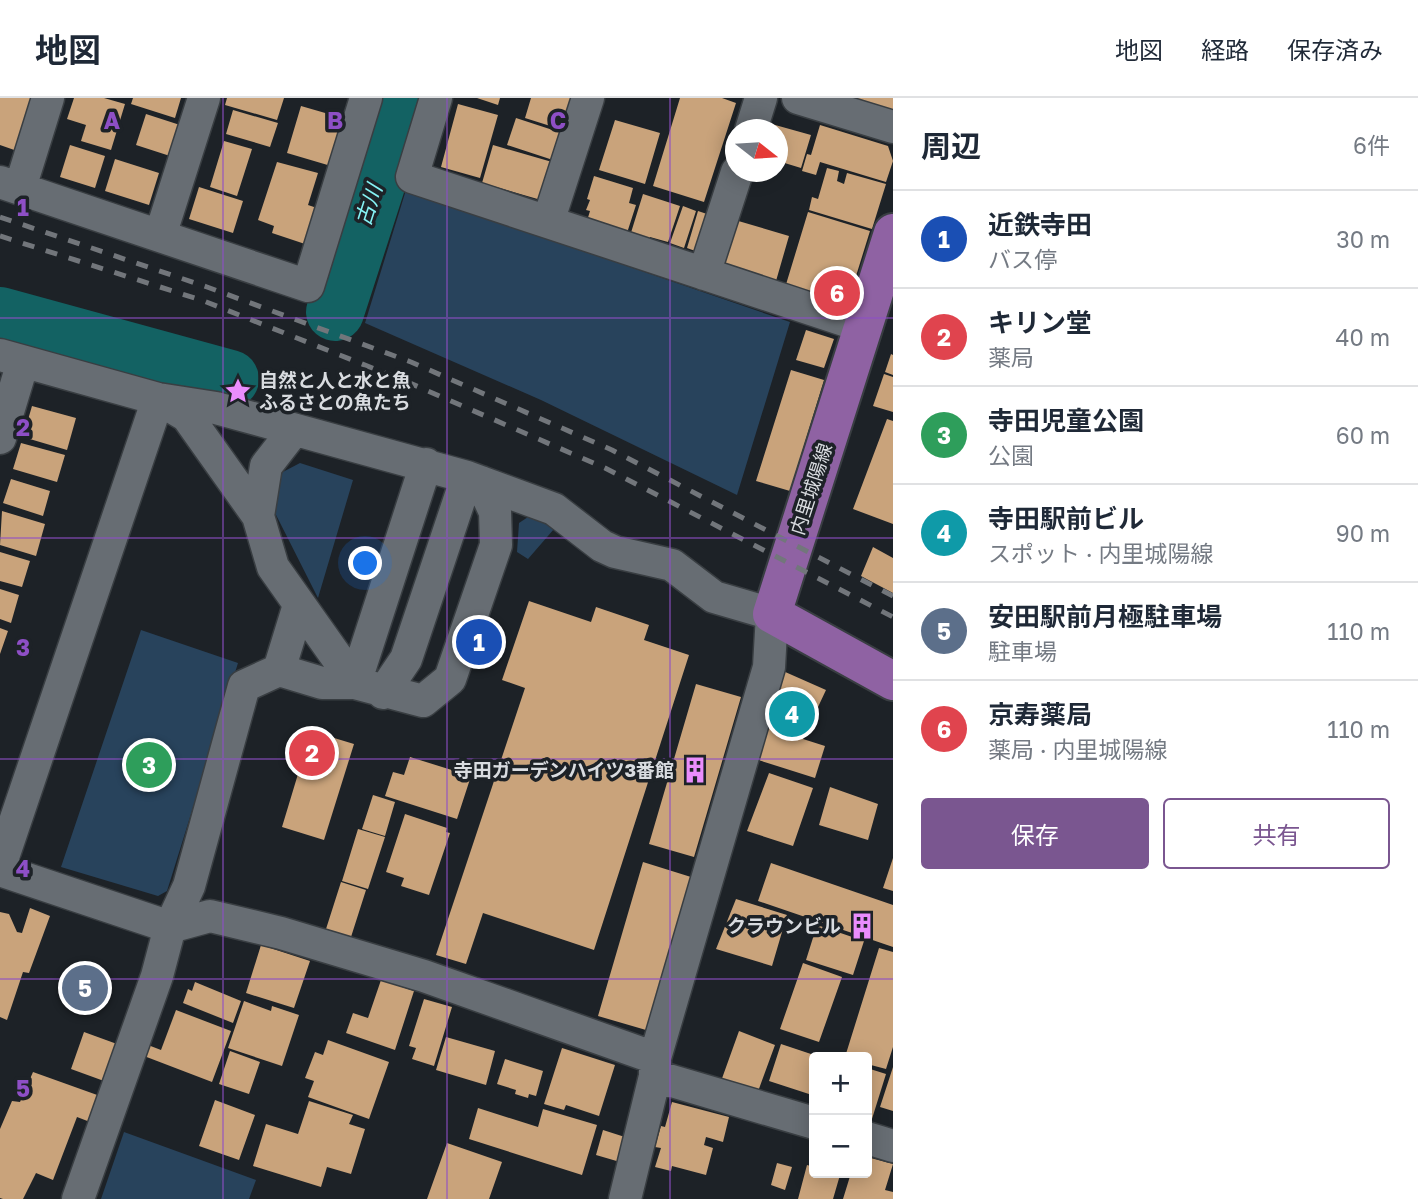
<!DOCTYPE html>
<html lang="ja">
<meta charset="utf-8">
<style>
:root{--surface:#fff;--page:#f2f2f3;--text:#1f2937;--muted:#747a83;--line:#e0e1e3;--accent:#7a5690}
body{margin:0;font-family:"Golos Text","Noto Sans JP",sans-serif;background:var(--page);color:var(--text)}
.controls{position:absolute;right:21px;bottom:21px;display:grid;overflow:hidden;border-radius:7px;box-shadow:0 4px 18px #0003}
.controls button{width:63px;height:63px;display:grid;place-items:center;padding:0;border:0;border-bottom:2px solid var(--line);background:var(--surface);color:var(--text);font:35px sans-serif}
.compass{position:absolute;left:725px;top:21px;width:63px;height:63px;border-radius:50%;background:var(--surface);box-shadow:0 4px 18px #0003;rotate:107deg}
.you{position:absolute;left:366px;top:466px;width:24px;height:24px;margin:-18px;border:5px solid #fff;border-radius:50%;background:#1a73e8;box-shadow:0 0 0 10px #1a73e833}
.badge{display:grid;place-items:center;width:46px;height:46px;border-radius:50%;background:var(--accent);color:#fff;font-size:23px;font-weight:700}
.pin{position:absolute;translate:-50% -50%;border:4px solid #fff;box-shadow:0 2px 7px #0006}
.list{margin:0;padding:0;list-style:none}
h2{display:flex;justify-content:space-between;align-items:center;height:91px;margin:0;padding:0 28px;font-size:30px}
h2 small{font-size:23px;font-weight:400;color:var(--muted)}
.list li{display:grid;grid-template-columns:46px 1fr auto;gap:21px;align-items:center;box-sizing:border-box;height:98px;padding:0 28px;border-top:2px solid var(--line)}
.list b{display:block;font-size:26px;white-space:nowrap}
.list p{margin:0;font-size:23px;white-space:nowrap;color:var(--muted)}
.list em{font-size:23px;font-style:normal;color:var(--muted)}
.actions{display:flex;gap:14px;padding:21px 28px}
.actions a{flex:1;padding:16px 0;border:2px solid var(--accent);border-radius:7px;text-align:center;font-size:24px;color:var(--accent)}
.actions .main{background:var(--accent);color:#fff}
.map{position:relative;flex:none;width:893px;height:1101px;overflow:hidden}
header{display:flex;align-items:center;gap:42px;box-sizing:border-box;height:98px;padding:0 35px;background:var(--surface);border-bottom:2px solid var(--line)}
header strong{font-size:33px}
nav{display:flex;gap:38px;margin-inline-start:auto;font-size:24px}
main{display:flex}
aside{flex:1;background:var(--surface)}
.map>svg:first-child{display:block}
.green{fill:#28435c}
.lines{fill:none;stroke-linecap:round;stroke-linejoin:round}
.river{stroke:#136263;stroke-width:58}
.building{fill:#c9a37b}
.minor-casing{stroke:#393e42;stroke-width:35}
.major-casing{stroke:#393e42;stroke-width:42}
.minor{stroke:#676d73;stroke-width:32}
.major{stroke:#8f62a3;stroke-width:38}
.rail{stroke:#72767b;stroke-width:5;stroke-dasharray:12 12;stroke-linecap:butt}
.grid{fill:none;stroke:#8e4fc6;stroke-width:2;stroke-opacity:0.55}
.labels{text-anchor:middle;stroke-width:7;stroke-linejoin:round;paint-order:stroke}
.poi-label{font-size:19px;font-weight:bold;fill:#d9dce0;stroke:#1d2227;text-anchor:end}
.street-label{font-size:19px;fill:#d9dce0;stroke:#1d2227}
.water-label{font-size:21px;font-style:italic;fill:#86f3f5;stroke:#1d2227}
.grid-label{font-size:23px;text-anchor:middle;font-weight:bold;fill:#8e4fc6;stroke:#1d2227;stroke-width:7;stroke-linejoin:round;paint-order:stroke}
</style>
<header>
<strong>地図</strong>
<nav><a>地図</a><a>経路</a><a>保存済み</a></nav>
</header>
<main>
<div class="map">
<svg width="893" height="1101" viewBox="0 0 893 1101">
<rect width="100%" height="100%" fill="#1d2227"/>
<path class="green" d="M406,92l384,132 -53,173 -196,-95 -176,-77z
M300,365l53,17 -35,118 -48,-95 9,-29z
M531,417l23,14 -26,30 -11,-7 2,-29z
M141,532l97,33 -71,228 -9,5 -97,-29z
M124,1034l132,48 -7,19h-148z"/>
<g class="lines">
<path class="river" d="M335,214l69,-214
M0,218l230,63"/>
</g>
<path class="building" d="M0,0h38l-18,54 -20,-7z
M74,0h30l21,6 -14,46 -30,-9 5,-16 -19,-6z
M133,0h48l-6,20 -44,-14z
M227,0h57l-7,22 -52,-15z
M477,0h23l-2,7z
M531,0h42l-10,32 -38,-12z
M680,0h42l14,5 -32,99 -51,-16z
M844,0h49v19z
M458,6l40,11 -18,63 -39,-11z
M301,8l45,13 -15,47 -44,-13z
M233,12l45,13 -8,24 -44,-13z
M146,16l34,11 -10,31 -34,-11z
M516,20l52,17 -9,27 -52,-17z
M615,22l45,13 -15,51 -46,-14z
M768,25l43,12 -10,33 -23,-7v-31h-12z
M820,27l68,21 5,15 -7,21 -66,-20 -4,13 -14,-4 5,-17 4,1z
M224,43l28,8 -15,47 -27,-9z
M70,47l35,11 -10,32 -35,-11z
M493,47l66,19 -11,38 -66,-19z
M115,61l44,14 -10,32 -44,-14z
M277,64l41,11 -10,32 9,3 -12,36 -33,-11 2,-7 -16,-6z
M827,70l12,3 -2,10 7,3 3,-11 39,11 -14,45 -63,-19 3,-13 6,2z
M594,78l39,12 -4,15 7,2 -9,28 -41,-9 4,-13 -4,-1 4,-10 -3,-1z
M199,89l44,14 -10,32 -44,-14z
M643,96l37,12 -12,36 -18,-5 -2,8 -19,-6z
M683,108l13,5 -12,37 -14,-5z
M698,113l12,4 -12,37 -11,-4z
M808,114l62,19 -14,45 -4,-1 -7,24 -4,-1 -3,9 -54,-16z
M735,122l54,16 -13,45 -54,-15z
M806,232l28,9 -10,29 -28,-8z
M891,256l2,1v20l-8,-3z
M791,272l33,10 -34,111 -34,-10z
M884,276l9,3v35l-20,-6z
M32,308l44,12 -9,32 -44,-13z
M887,321l6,2v103l-40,-15z
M21,345l44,12 -8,27 -44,-13z
M11,381l39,12 -7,25 -40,-13z
M2,413l43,13 -9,32 -36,-11z
M873,449l20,11v35l-32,-17z
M0,454l30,9 -8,26 -22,-6z
M0,491l19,6 -8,28 -11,-4z
M529,503l62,21 5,-15 53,18 -5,15 45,15 -95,295 -111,-37 -17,51 -30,-9 89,-267 -23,-8z
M0,530l8,3 -8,23z
M783,573l43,19 -23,49 22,7 -10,32 -60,-19z
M696,586l45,13 -47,160 -45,-13z
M311,633l43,13 -30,96 -42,-13z
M410,659l61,19 -14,43 -72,-23 8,-24 11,3z
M769,675l44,15 -20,58 -46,-15z
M830,689l48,17 -10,36 -49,-15z
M373,697l22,7 -10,34 -23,-7z
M405,716l42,14 -1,4 4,1 -21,62 -28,-9 3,-8 -18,-6z
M358,731l27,8 -17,52 -26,-8z
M893,760v33l-10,-3z
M643,764l48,15 -45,153 -48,-14z
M771,765l122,42v42l-135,-46z
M341,784l25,8 -15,47 -25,-8z
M736,801l51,16 -15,51 -56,-17z
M30,810l20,8 -21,57 -6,-1 -16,48 -7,-3v-105l9,2 8,18 5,1z
M817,827l47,16 -11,34 -47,-15z
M261,847l49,16 -16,47 -48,-15z
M879,850l14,4v95l-7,22 -19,-5v-7h-22z
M803,865l39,14 -23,65 -39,-13z
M381,882l33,11 -19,59 -49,-17 7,-20 15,5z
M195,884l46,19 -8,22 -50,-20 5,-14 4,2z
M424,901l28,8 -18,59 -22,-7 4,-11 -7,-2z
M244,903l27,10 1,-5 27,9 -17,51 -54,-18z
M176,912l55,21 -19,51 -68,-26 4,-11 13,5z
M739,933l36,14 -19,52 -36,-13z
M84,934l33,12 -13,37 -33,-12z
M446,939l49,14 -9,34 -50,-15z
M328,942l61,22 -20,57 -61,-22 6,-16 -9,-3 10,-26 8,3z
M781,946l33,11 -2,40 -43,-14z
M562,950l53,17 -16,51 -33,-11 -2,5 -20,-6z
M230,953l30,11 -11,32 -30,-10z
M505,961l38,12 -7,25 -7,-2 -1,4 -13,-4 1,-4 -19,-6z
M893,969v44l-13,-4z
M867,970l19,6 -15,48 -4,-1z
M33,974l67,24 -10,26 -13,-5 -24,63 -17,-7 -13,26h-20l-3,-1v-69l12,-28 8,1z
M215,1002l40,15 -16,45 -40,-14z
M309,1003l44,14 -4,9 16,5 -14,45 -24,-7 -6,20 -68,-21 13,-42 32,10z
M672,1004l57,15 -6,25 -17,-5 -2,8 9,3 -7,27 -34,-9 -1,5 -16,-4 6,-19 -6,-1 6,-21 4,1z
M478,1010l60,19 5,-18 54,16 -15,50 -113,-36z
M603,1032l25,8 -8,24 -24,-7z
M447,1045l55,19 -13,37h-62z
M867,1059l26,7 -8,26 8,2v7h-50l8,-26h16z
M777,1065l15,4 -7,23 -14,-5z
M807,1067l7,2v6l26,2 -7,24h-35z"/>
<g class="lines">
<g class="minor-casing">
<path id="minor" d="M436,0l-24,79 453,150
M798,0l95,29
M751,32l10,-32
M0,84l308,104 58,-188
M20,90l28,-90
M548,124l40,-124
M160,138l44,-138
M704,176l33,-102
M0,257l158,44 58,9 251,69 87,32 48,37 13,6 57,13 42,32 58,17 -3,53 -114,391v18l-30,123
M162,303l25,15 71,100 15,51 82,116
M0,340l23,-76
M481,384l14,30 1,33 -46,134 -27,22 -68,-18h-33l-43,-13 -35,16 -55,200 -19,41 40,-11 71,17 143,43 231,82
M258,418l8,-50 28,-36
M279,572l20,-65
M355,585l71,-219
M383,595l23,-34 61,-182
M0,768l158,-467
M0,772l170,57 -13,49 -79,223
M655,978l159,47
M867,1040l26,8"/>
</g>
<g class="major-casing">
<path id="major" d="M893,135l-121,381 121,67"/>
</g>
<use href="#minor" class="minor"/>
<use href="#major" class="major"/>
<path class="rail" d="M0,119l207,70 204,75 201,88 281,146
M0,138l204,65 201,80 200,87 288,149"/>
</g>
<path class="grid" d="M223,0v1101M447,0v1101M670,0v1101M0,220h893M0,440h893M0,661h893M0,881h893"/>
<defs>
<g id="sight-bare" transform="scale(2.1)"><path d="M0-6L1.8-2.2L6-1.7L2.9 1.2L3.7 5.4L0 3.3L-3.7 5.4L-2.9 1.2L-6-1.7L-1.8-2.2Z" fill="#ea8dfd" stroke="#1d2227" stroke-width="2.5" paint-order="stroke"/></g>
<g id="building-bare" transform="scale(2.1)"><path d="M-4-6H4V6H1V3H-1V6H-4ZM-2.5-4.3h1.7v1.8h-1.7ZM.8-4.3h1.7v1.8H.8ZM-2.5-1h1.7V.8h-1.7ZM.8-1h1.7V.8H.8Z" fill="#ea8dfd" stroke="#1d2227" stroke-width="2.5" paint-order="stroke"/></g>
</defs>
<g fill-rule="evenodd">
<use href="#sight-bare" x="238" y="293"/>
<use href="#building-bare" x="695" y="672"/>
<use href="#building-bare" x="862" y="828"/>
</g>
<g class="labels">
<g class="poi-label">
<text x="259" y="289" text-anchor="start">自然と人と水と魚<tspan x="259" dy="22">ふるさとの魚たち</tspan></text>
<text x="674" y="679">寺田ガーデンハイツ3番館</text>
<text x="841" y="835">クラウンビル</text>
</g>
<g class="street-label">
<text transform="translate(811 391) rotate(-72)" y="7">内里城陽線</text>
</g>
<g class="water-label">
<text transform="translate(369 107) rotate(-72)" y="7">古川</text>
</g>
</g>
<g class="grid-label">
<text x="112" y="31">A</text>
<text x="335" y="31">B</text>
<text x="558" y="31">C</text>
<text x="23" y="118">1</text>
<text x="23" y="338">2</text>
<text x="23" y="558">3</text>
<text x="23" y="779">4</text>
<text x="23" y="999">5</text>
</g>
</svg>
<div class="controls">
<button>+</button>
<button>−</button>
</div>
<svg class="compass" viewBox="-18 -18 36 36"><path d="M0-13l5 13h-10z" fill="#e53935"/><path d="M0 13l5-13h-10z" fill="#747a83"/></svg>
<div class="you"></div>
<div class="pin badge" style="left:479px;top:544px;background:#1a4fb4">1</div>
<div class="pin badge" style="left:312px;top:655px;background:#e0444e">2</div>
<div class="pin badge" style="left:149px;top:667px;background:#2e9e5b">3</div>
<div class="pin badge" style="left:792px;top:616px;background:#0f9aa8">4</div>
<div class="pin badge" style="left:85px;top:890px;background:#5c6f8a">5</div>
<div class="pin badge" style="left:837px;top:195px;background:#e0444e">6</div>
</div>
<aside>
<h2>周辺<small>6件</small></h2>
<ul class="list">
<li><span class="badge" style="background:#1a4fb4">1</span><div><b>近鉄寺田</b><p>バス停</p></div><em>30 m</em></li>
<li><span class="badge" style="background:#e0444e">2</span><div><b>キリン堂</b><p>薬局</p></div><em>40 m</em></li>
<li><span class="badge" style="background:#2e9e5b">3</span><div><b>寺田児童公園</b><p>公園</p></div><em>60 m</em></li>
<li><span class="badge" style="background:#0f9aa8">4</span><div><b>寺田駅前ビル</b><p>スポット · 内里城陽線</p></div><em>90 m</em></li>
<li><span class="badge" style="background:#5c6f8a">5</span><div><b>安田駅前月極駐車場</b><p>駐車場</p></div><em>110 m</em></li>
<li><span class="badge" style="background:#e0444e">6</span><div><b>京寿薬局</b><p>薬局 · 内里城陽線</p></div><em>110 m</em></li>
</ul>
<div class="actions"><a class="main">保存</a><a>共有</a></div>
</aside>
</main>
